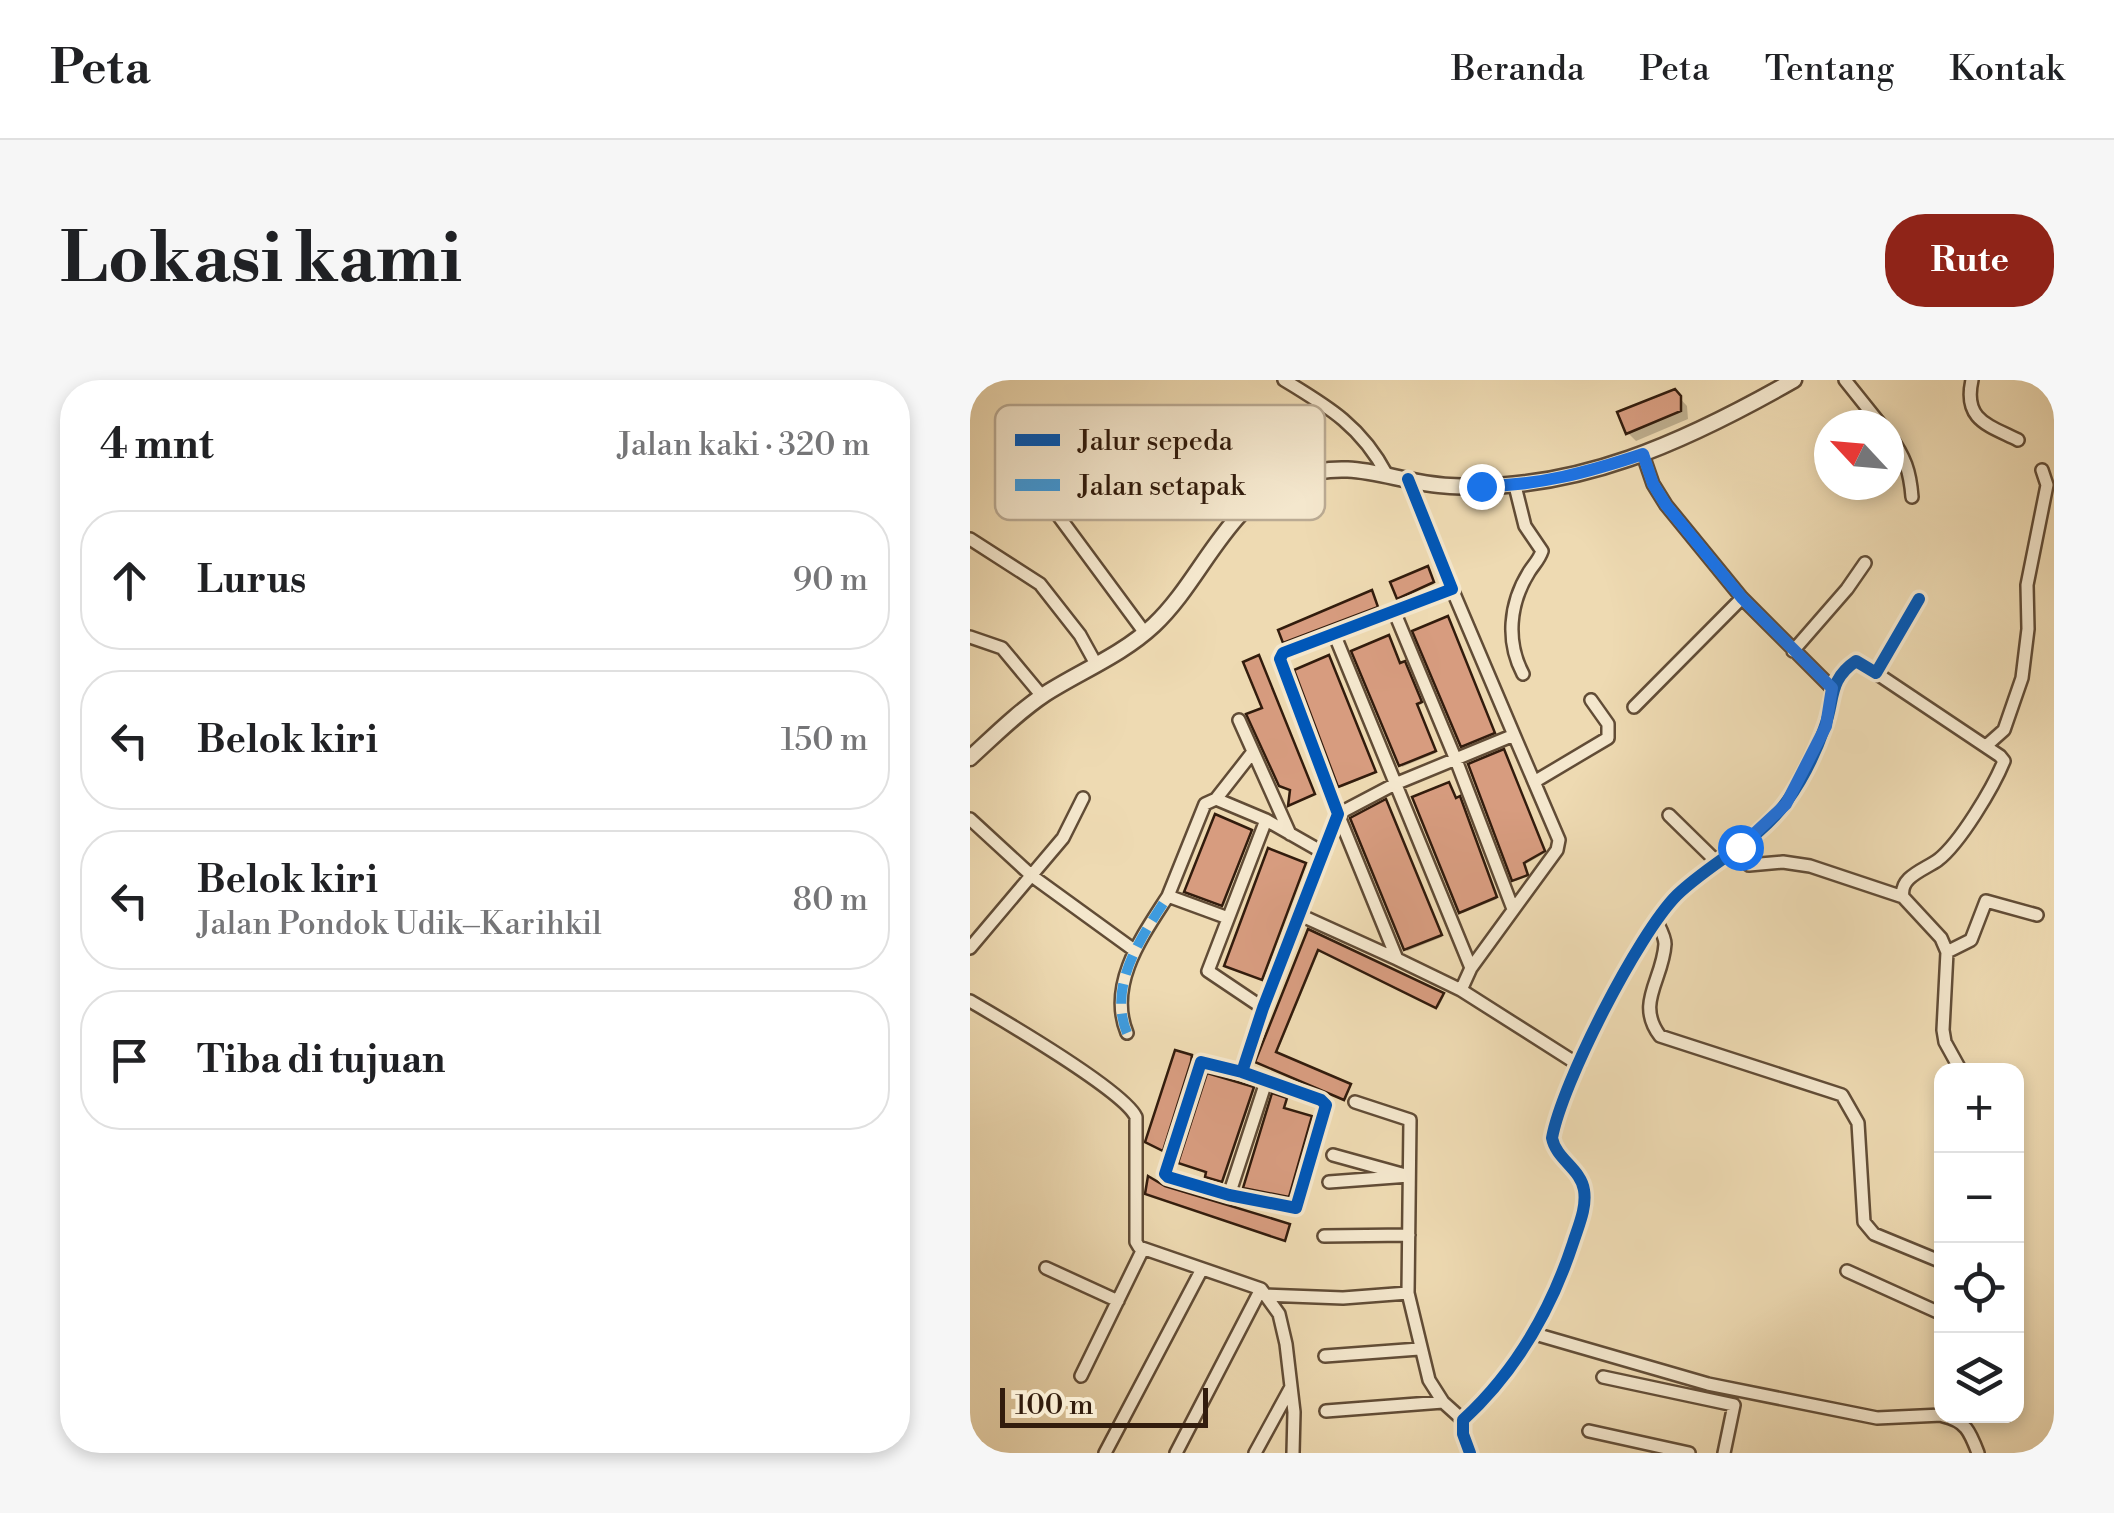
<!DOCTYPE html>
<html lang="id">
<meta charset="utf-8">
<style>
:root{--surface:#fff;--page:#f6f6f6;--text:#202124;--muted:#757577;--line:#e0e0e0;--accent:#8f2418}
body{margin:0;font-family:"Libre Bodoni",serif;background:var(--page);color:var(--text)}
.controls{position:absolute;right:30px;bottom:30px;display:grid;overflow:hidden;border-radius:20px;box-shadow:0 5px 15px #0003}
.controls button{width:90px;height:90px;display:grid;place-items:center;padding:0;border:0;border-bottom:2px solid var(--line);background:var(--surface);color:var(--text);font:50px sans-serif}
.compass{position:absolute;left:844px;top:30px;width:90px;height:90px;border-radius:50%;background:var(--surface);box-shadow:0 5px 15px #0003;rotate:296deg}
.scale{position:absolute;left:30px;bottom:25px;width:208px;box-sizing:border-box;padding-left:10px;border:5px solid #321c0d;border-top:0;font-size:28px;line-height:35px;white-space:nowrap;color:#321c0d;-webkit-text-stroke:8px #f4e7cd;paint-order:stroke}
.stop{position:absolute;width:30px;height:30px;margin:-22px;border:8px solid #1a73e8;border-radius:50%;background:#fff}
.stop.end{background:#1a73e8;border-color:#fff;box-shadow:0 2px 10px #0008}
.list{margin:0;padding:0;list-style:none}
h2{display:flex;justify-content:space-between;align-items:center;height:130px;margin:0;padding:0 40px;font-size:42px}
h2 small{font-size:32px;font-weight:400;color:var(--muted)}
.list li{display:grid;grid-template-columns:65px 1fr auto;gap:30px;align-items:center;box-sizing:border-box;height:140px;margin:0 20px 20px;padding:0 20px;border:2px solid var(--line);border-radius:40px}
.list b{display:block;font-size:38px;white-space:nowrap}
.list p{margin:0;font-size:32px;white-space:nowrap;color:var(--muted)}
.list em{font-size:32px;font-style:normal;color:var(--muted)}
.icon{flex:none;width:55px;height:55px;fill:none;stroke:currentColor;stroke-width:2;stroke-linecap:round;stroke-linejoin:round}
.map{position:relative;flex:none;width:1084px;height:1073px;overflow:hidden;border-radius:40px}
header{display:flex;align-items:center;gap:60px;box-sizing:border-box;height:140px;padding:0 50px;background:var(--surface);border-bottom:2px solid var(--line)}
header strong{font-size:48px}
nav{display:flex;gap:55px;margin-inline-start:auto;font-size:35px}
.intro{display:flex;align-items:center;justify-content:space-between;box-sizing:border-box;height:240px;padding:0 60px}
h1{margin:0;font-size:70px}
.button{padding:25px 45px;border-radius:40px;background:var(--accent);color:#fff;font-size:35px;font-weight:700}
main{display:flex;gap:60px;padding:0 60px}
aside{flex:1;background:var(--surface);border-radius:40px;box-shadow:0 5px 15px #0003}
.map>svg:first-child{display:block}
.shadow{fill:#0003}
.building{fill:#d79c7f;stroke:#321c0d;stroke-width:2.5}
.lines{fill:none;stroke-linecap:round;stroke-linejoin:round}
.minor-casing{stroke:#614c36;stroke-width:16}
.tertiary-casing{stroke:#614c36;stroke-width:19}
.minor{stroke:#f4e7cd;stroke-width:11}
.tertiary{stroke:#f4e7cd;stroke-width:14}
.quiet{stroke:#3e9bde;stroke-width:10;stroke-dasharray:20 10;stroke-linecap:butt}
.cycleway-casing{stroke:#f4e7cd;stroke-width:19}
.cycleway{stroke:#0057b8;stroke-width:12}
.route{stroke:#1a73e8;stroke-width:12}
.key{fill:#f4e7cd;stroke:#baaa93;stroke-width:2.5}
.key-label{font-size:28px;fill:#321c0d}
</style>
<header>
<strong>Peta</strong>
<nav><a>Beranda</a><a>Peta</a><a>Tentang</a><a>Kontak</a></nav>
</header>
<div class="intro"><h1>Lokasi kami</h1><a class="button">Rute</a></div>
<main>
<aside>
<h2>4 mnt<small>Jalan kaki · 320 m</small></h2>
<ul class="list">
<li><svg class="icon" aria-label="ahead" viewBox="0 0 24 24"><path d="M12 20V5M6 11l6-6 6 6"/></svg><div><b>Lurus</b></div><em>90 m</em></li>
<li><svg class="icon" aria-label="left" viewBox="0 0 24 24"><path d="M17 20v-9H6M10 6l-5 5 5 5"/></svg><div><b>Belok kiri</b></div><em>150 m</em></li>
<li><svg class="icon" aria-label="left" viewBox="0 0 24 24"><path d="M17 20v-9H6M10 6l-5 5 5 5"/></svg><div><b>Belok kiri</b><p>Jalan Pondok Udik–Karihkil</p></div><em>80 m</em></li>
<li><svg class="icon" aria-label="arrive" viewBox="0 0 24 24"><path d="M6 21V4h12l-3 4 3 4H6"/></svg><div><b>Tiba di tujuan</b></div></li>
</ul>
</aside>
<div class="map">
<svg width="1084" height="1073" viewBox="0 0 1084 1073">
<rect width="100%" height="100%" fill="#eedab2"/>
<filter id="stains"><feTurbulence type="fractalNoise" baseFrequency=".002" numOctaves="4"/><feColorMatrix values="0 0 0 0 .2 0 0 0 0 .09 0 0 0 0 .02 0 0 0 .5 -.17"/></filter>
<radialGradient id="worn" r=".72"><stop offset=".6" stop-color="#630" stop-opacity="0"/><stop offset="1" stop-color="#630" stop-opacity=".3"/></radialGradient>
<path class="shadow" d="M704,12l13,14 1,13 -52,22 -8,-8 -7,-19z
M459,191l5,13 -35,13z
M403,215l5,13 -93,34z
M360,280l46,113 -34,14 -2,-1z
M431,286h5l16,38 -5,2 19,47 -34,14z
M535,374l40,99 -21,12 4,11 -12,5z
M486,421h5l36,98 -34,14z
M417,424l55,133 -35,14 -1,-2z
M281,452l-27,74 -36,-13z
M335,485l-41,115 -36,-13z
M339,552l135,64 -6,12 -118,-59 -44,106 73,31 -3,14 -86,-37z
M283,710l-30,92 -14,-4 -1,-1z
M316,720l-1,11 28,9 -22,77 -43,-8z"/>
<path class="building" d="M705,9l6,7v15l-55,23 -9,-22z
M458,186l6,16 -37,17 -7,-17z
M402,210l6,17 -95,36 -5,-13z
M478,236l47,117 -34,14 -49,-116z
M419,255l11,28 5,-2 17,41 -5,2 19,47 -37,15 -48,-115z
M289,275l56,139 -27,12 2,-16 -11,-4 -33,-72 16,-6 -19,-46z
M359,275l47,117 -38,15 -44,-117z
M534,369l41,102 -21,12 4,12 -16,6 -44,-117z
M479,402l7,16 4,-2 37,101 -38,16 -47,-116z
M416,419l56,136 -38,15 -54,-132z
M245,434l37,16 -30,76 -38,-14z
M298,468l38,15 -44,117 -38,-14z
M338,549l136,64 -8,15 -118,-58 -42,102 75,32 -7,16 -89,-38z
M205,670l17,5 -1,7 -28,89 -18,-9z
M237,693l47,14 -32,95 -17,-5 1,-5 -28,-9z
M302,713l15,5 -3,10 28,8 -23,81 -46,-9z
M178,796l17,10 125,38 -5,17 -140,-47z"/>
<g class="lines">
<g class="minor-casing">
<path id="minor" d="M314,0c45,27 78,47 103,95
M875,0l36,45
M1002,0c-9,40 16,45 46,60
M919,55c16,22 21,36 23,62
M673,75l10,29 13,21 76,93 90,90
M56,84l20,35 99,134
M545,106l10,40 17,25c-3,9 -8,13 -13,21 -20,32 -23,70 -6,102
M0,159l70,45 40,51 16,29
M482,209l62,146 -119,49 -57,30 59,145 64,31 118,75
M424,231l62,149 57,149
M365,256l136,332
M0,257l32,11 40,48
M823,271l54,-62 18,-26
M906,293l124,83 4,5c-11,27 -44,82 -66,99 -14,10 -39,17 -35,37l38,41 6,14 -4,78 2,12 16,29
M664,327l108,-109
M269,340l51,114
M1016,366l18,-16 18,-52 6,-49 -1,-44 20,-100 -5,-15
M564,402l74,-44v-14l-17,-24
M246,419l36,-46
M699,435l48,47
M0,439l62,57 102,74
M770,467l3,13 6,5 34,-3 27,4 93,31
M330,535l97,44
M258,538l-60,-22 37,-92 11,-5 50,21 58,33
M687,542c3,6 8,15 8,22 -2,36 -30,59 -5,92l182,59 16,28 6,99 10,12 68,28
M0,568l93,-110 20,-40
M977,572l24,-12 15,-39 51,14
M491,610l10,-22 86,-118 2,-10 -45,-105
M0,621c31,18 154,90 166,116v125l3,5 122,42 18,25 7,30 8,68 -1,41
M293,628l-55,-37 58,-151
M157,653c-20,-49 16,-98 41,-137
M272,692l-41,-10 -36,112 3,3 61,18 67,13 30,-103 -5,-5 -79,-28 21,-64 75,-194 -58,-155 3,-6 169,-64 -44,-110
M385,722l55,18 -2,173
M359,802l80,-6 -76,-21
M259,815l37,-113
M354,856l85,-1
M76,888l72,33
M877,891l95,43
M295,915l78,3 65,-5 21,87 14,22
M565,954l173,50 169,34 65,-3
M355,976l94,-7
M111,996l62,-127
M633,997l131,28 -10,48
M356,1031l117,-9 20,18
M973,1036c23,5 27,16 35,37
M619,1051l100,22
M135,1073l97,-184
M206,1073l85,-164
M285,1073l36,-66
M500,1073l-7,-19v-14c52,-48 88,-110 110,-177 5,-16 14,-35 11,-53 -3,-21 -28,-31 -32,-52 10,-55 86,-204 125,-243 34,-33 82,-54 110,-94 16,-22 29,-49 38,-75 10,-27 3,-46 31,-65l20,12 43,-74"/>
</g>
<g class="tertiary-casing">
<path id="tertiary" d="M0,378c24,-22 48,-46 75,-64 36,-23 77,-39 109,-69 49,-46 72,-123 139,-147 63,-22 98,5 157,8 126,7 237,-45 344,-106"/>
</g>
<use href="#minor" class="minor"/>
<use href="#tertiary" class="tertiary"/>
<path class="quiet" d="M157,653c-20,-49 16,-98 41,-137"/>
<g class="cycleway-casing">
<path id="cycleway" d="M272,692l-41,-10 -36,112 3,3 61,18 67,13 30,-103 -5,-5 -79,-28 21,-64 75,-194 -58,-155 3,-6 169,-64 -44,-110
M500,1073l-7,-19v-14c52,-48 88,-110 110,-177 5,-16 14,-35 11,-53 -3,-21 -28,-31 -32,-52 10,-55 86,-204 125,-243 34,-33 82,-54 110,-94 16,-22 29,-49 38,-75 10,-27 3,-46 31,-65l20,12 43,-74"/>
</g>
<use href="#cycleway" class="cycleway"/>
</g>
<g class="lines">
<path class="route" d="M511,106c57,0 108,-14 162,-32l10,30 13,21 76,93 90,90 -6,38 -40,78 -46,43"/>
</g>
<rect x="25" y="25" width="330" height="115" rx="15" class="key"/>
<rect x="45" y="54" width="45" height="12" fill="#0057b8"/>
<rect x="45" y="99" width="45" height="12" fill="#3e9bde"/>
<g class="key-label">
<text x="108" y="70">Jalur sepeda</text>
<text x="108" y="115">Jalan setapak</text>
</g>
<rect width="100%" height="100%" filter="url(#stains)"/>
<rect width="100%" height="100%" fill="url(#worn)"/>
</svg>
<div class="controls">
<button>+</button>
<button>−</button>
<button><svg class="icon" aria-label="locate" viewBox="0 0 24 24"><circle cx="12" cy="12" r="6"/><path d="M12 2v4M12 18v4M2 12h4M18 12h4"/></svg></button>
<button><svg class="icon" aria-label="layers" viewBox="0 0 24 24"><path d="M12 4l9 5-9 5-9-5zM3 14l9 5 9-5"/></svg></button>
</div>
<svg class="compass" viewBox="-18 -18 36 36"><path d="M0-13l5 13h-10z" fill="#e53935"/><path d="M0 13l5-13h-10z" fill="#757577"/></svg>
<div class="scale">100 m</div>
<div class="stop" style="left:770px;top:467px"></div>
<div class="stop end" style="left:511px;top:106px"></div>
</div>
</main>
